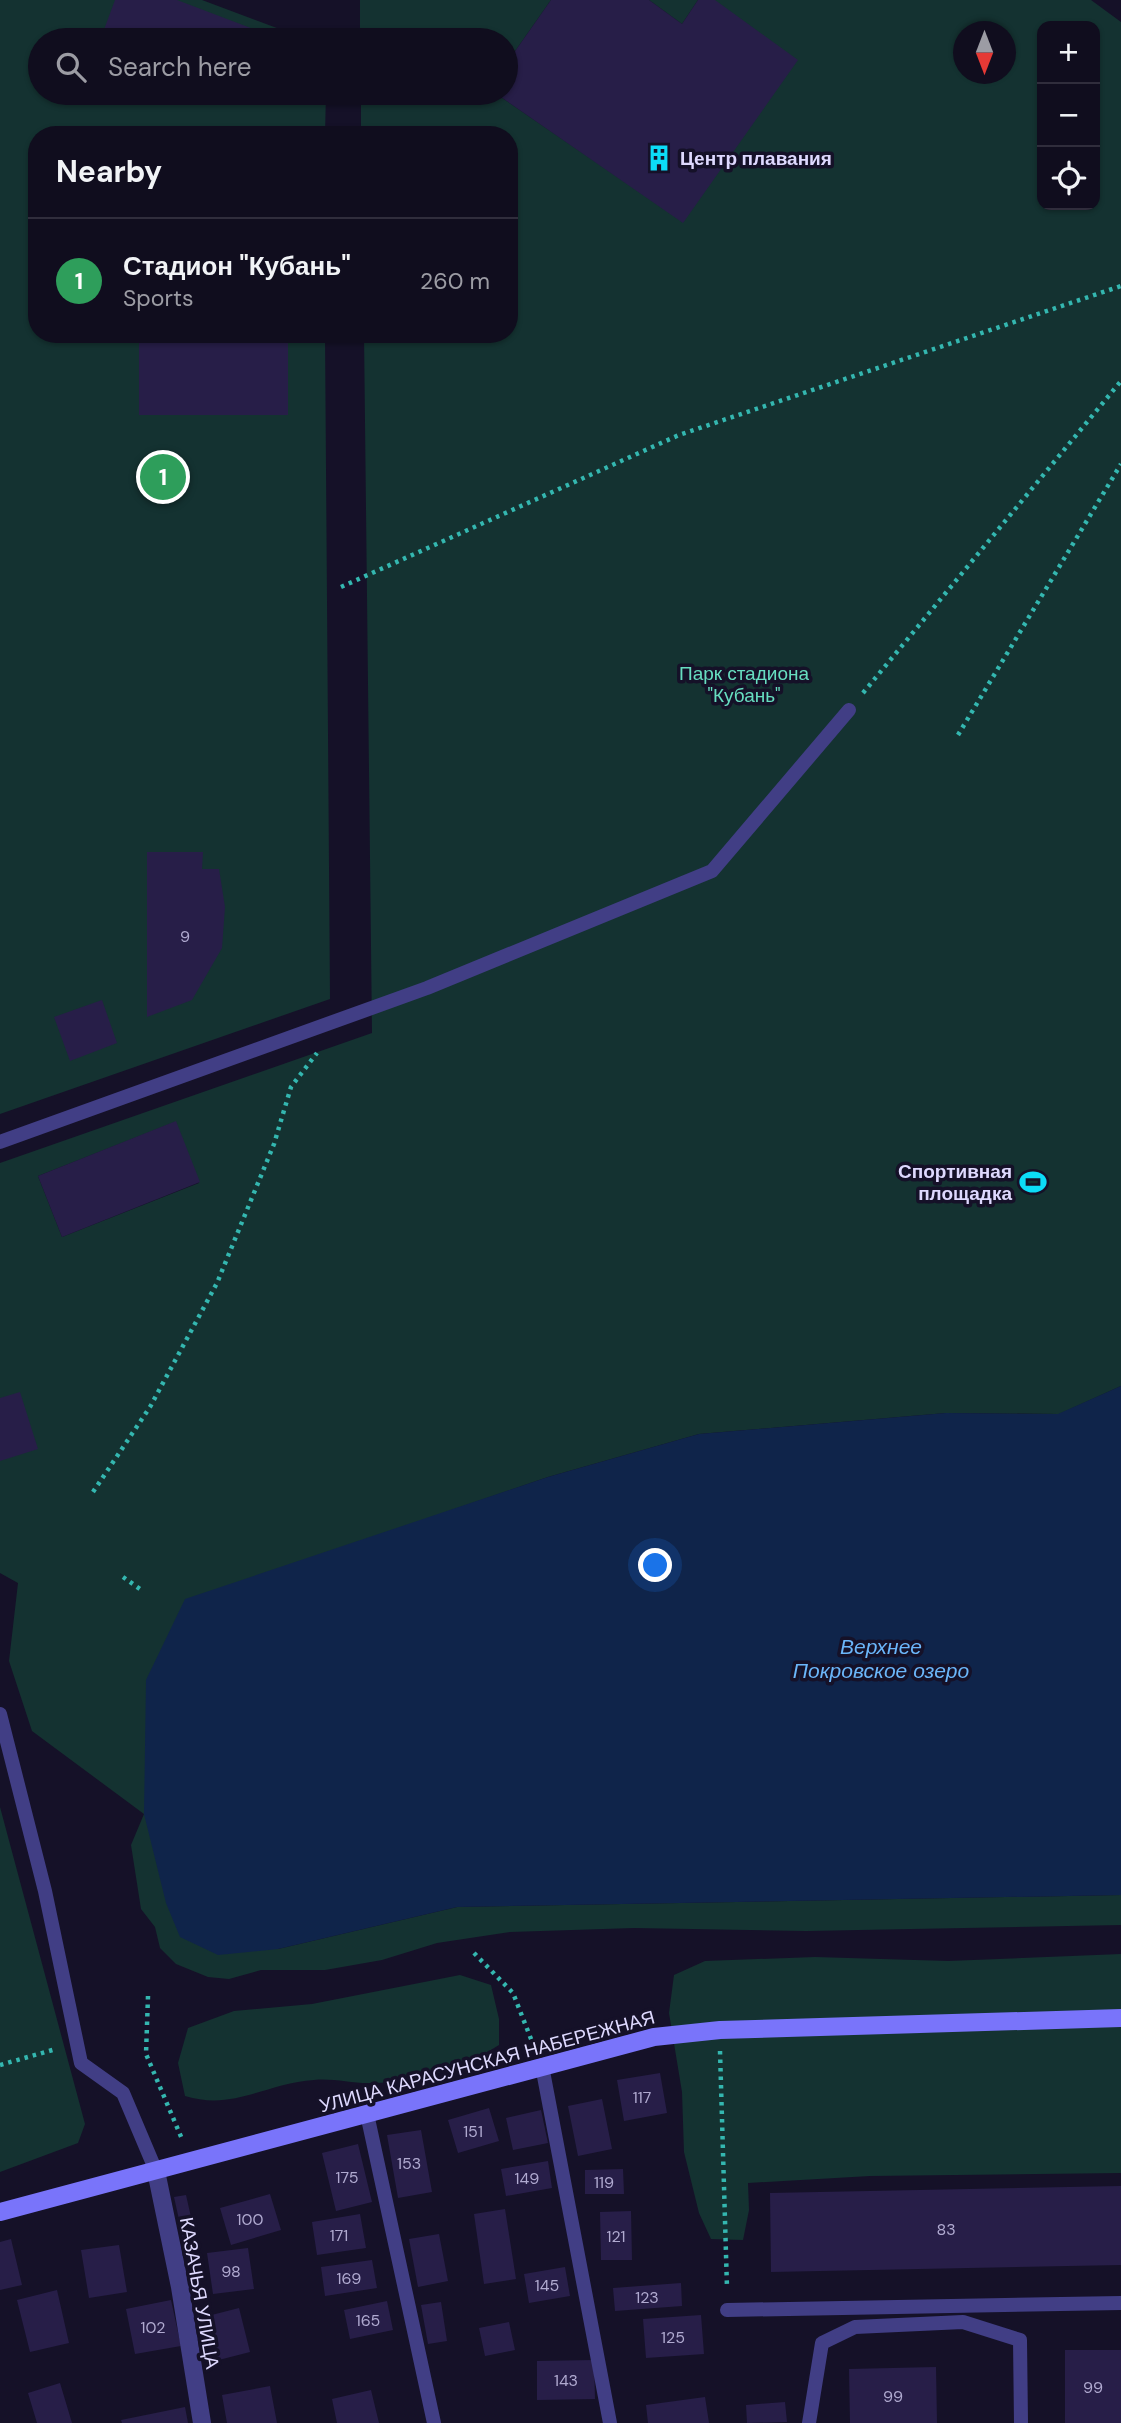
<!DOCTYPE html>
<meta charset="utf-8">
<style>
:root{--surface:#100d1e;--page:#1e1b2b;--text:#f1f3f6;--muted:#9c9ca4;--line:#302d3c;--accent:#ea580c}
body{margin:0;font-family:"DM Sans",sans-serif;background:var(--page);color:var(--text)}
.controls{position:absolute;right:21px;top:21px;display:grid;overflow:hidden;border-radius:14px;box-shadow:0 2px 5px #0004}
.controls button{width:63px;height:63px;display:grid;place-items:center;padding:0;border:0;border-bottom:2px solid var(--line);background:var(--surface);color:var(--text);font:35px sans-serif}
.compass{position:absolute;left:953px;top:21px;width:63px;height:63px;border-radius:50%;background:var(--surface);box-shadow:0 2px 5px #0004;rotate:180deg}
.you{position:absolute;left:656px;top:1566px;width:24px;height:24px;margin:-18px;border:5px solid #fff;border-radius:50%;background:#1a73e8;box-shadow:0 0 0 10px #1a73e833}
.badge{display:grid;place-items:center;width:46px;height:46px;border-radius:50%;background:var(--accent);color:#fff;font-size:23px;font-weight:700}
.pin{position:absolute;translate:-50% -50%;border:4px solid #fff;box-shadow:0 2px 7px #0006}
.list{margin:0;padding:0;list-style:none}
h2{display:flex;justify-content:space-between;align-items:center;height:91px;margin:0;padding:0 28px;font-size:30px}
h2 small{font-size:23px;font-weight:400;color:var(--muted)}
.list li{display:grid;grid-template-columns:46px 1fr auto;gap:21px;align-items:center;box-sizing:border-box;height:126px;padding:0 28px;border-top:2px solid var(--line)}
.list b{display:block;font-size:26px;white-space:nowrap}
.list p{margin:0;font-size:23px;white-space:nowrap;color:var(--muted)}
.list em{font-size:23px;font-style:normal;color:var(--muted)}
.icon{flex:none;width:38px;height:38px;fill:none;stroke:currentColor;stroke-width:2;stroke-linecap:round;stroke-linejoin:round}
.map{position:relative;flex:none;width:1121px;height:2423px;overflow:hidden}
.search{position:absolute;background:var(--surface);box-shadow:0 2px 5px #0004;left:28px;top:28px;width:490px;height:77px;display:flex;align-items:center;gap:18px;box-sizing:border-box;padding:0 24px;border-radius:38px;color:var(--muted);font-size:26px}
.panel{position:absolute;background:var(--surface);box-shadow:0 2px 5px #0004;left:28px;top:126px;width:490px;height:217px;border-radius:28px}
.map>svg:first-child{display:block}
.green{fill:#143231;fill-rule:evenodd}
.water{fill:#0f244a}
.building{fill:#271e48}
.lines{fill:none;stroke-linecap:round;stroke-linejoin:round}
.path{stroke:#34b7b0;stroke-width:4.5;stroke-dasharray:3.5 5;stroke-linecap:butt}
.lane{stroke:#413e85;stroke-width:14}
.street{stroke:#413e85;stroke-width:18}
.secondary{stroke:#7974fa;stroke-width:18}
.labels{text-anchor:middle;stroke-width:7;stroke-linejoin:round;paint-order:stroke}
.number-label{font-size:16px;fill:#b0aad0}
.poi-label{font-size:19px;font-weight:bold;fill:#ded9fe;stroke:#151128;text-anchor:start}
.park-label{font-size:19px;fill:#67ddc0;stroke:#151128}
.street-label{font-size:19px;fill:#ded9fe;stroke:#151128}
.water-label{font-size:21px;font-style:italic;fill:#6bb6fa;stroke:#151128}
</style>
<div class="map">
<svg width="1121" height="2423" viewBox="0 0 1121 2423">
<rect width="100%" height="100%" fill="#151128"/>
<path class="green" d="M0,0h202l107,40h-269v53h286l-1,42h-288v199h288l5,665 -330,115z
M360,0h191l-45,64v-24h-146z
M649,0h49l-16,24z
M715,0h376l30,22v1364l-62,28 -113,-1 -247,21 -151,43 -198,68 -72,404 179,-42 664,-12v30l-315,6 -172,-3 -124,4 -73,11 -55,17 -57,10h-64l-32,9 -21,-2 -32,-13 -16,-16 -5,-21 -14,-18 -10,-64 13,-31 -112,-83 -23,-70 9,-78 -18,-10v-410l372,-130 -8,-699h145v-199h-148v-42h134l188,129zM1042,26h53v179h-53zM964,32h42v42h-42zM175,1122l24,61 -137,54 -24,-61z
M0,1807l85,317 -7,19 -78,29z
M1121,1954v219l-251,3 -122,7 1,27 -6,30 -32,-1 -12,-26 -15,-61 -2,-60 -13,-79 5,-38 31,-14 110,-4 133,4z
M460,1975l31,10 8,34v26c-37,24 -82,37 -126,38 -20,1 -39,-5 -59,-3 -48,3 -80,31 -129,16l-7,-33 10,-35 46,-17 78,-7z"/>
<path class="water" d="M1121,1386v509l-664,12 -179,42 -60,6 -38,-18 -14,-34 -22,-89 2,-134 39,-81 363,-122 151,-43 247,-21 112,1z"/>
<path class="building" d="M115,0h62l79,30 -4,10h-137l-13,-5z
M551,0h98l33,24 16,-24h17l83,60 -115,163 -188,-130h11v-29z
M139,334h149v81h-149z
M147,852h56l-1,17h17l6,38 -3,41 -30,52 -45,17z
M102,1000l15,43 -47,18 -16,-44z
M176,1121l24,61 -138,55 -24,-61z
M20,1392l18,57 -38,12v-63z
M660,2073l7,40 -43,8 -7,-41z
M602,2099l10,50 -34,7 -10,-50z
M489,2108l10,33 -41,12 -10,-33z
M541,2110l7,33 -35,7 -7,-32z
M421,2130l11,62 -34,6 -11,-63z
M358,2144l14,58 -36,9 -14,-58z
M548,2161l4,27 -46,8 -5,-27z
M623,2169l1,25h-39v-24z
M1121,2186v79l-350,7 -1,-79z
M270,2194l11,36 -50,15 -11,-37z
M186,2195l12,53 -12,3 -12,-54z
M505,2209l11,70 -32,5 -10,-70z
M631,2211l1,49h-31l-1,-48z
M360,2214l6,34 -49,7 -5,-33z
M439,2234l9,47 -30,6 -9,-48z
M11,2239l11,46 -22,5v-48z
M119,2245l8,47 -38,6 -8,-48z
M248,2248l6,41 -41,5 -6,-41z
M372,2260l5,28 -52,8 -4,-29z
M565,2267l5,29 -41,7 -5,-29z
M681,2283l1,23 -67,5 -2,-23z
M57,2290l12,53 -39,9 -13,-52z
M171,2300l10,46 -46,8 -9,-45z
M387,2301l6,29 -43,9 -6,-29z
M441,2302l6,39 -19,3 -7,-39z
M239,2308l11,44 -43,11 -11,-44z
M701,2315l3,39 -58,4 -3,-39z
M509,2322l6,28 -30,6 -6,-28z
M1065,2350h56v73h-56z
M594,2360l1,39 -58,1v-39z
M936,2367l1,56h-87l-1,-54z
M60,2383l12,40h-35l-9,-30z
M270,2386l7,37h-50l-5,-28z
M371,2390l8,33h-42l-5,-24z
M705,2397l4,26h-61l-2,-18z
M785,2402l2,20 -40,1 -1,-18z
M185,2407l3,16h-66l-1,-3z"/>
<g class="lines">
<path class="path" d="M341,587l338,-152 442,-149
M863,693l258,-312
M958,735l163,-271
M93,1492l57,-85 67,-124 57,-139 17,-57 26,-34
M123,1577l17,12
M474,1953l39,40 20,51
M148,1996l-2,58 36,85
M720,2051l7,237
M0,2065l56,-16"/>
<path class="lane" d="M0,1142l427,-154 285,-117 137,-161
M0,1714l45,177 36,172 42,30 33,78
M542,2066l68,357
M367,2114l67,309
M727,2310l394,-7
M809,2423l13,-80 33,-16 108,-5 57,18 1,83"/>
<path class="street" d="M156,2171l24,116 22,136"/>
<path class="secondary" d="M0,2212l654,-175 66,-7 401,-12"/>
</g>
<defs>
<g id="building-bare" transform="scale(2.1)"><path d="M-4-6H4V6H1V3H-1V6H-4ZM-2.5-4.3h1.7v1.8h-1.7ZM.8-4.3h1.7v1.8H.8ZM-2.5-1h1.7V.8h-1.7ZM.8-1h1.7V.8H.8Z" fill="#0cdcf7" stroke="#151128" stroke-width="2.5" paint-order="stroke"/></g>
<g id="stadium-bare" transform="scale(2.1)"><path d="M0-5a6.5 5 0 1 0 0 10a6.5 5 0 1 0 0-10ZM-3.5-1.8h7v3.6h-7Z" fill="#0cdcf7" stroke="#151128" stroke-width="2.5" paint-order="stroke"/></g>
</defs>
<g fill-rule="evenodd">
<use href="#building-bare" x="659" y="158"/>
<use href="#stadium-bare" x="1033" y="1182"/>
</g>
<g class="labels">
<g class="number-label">
<text x="185" y="942">9</text>
<text x="642" y="2103">117</text>
<text x="473" y="2137">151</text>
<text x="409" y="2169">153</text>
<text x="347" y="2183">175</text>
<text x="527" y="2184">149</text>
<text x="604" y="2188">119</text>
<text x="250" y="2225">100</text>
<text x="946" y="2235">83</text>
<text x="339" y="2241">171</text>
<text x="616" y="2242">121</text>
<text x="231" y="2277">98</text>
<text x="349" y="2284">169</text>
<text x="547" y="2291">145</text>
<text x="647" y="2303">123</text>
<text x="368" y="2326">165</text>
<text x="153" y="2333">102</text>
<text x="673" y="2343">125</text>
<text x="566" y="2386">143</text>
<text x="1093" y="2393">99</text>
<text x="893" y="2402">99</text>
</g>
<g class="poi-label">
<text x="680" y="165">Центр плавания</text>
<text x="1012" y="1178" text-anchor="end">Спортивная<tspan x="1012" dy="22">площадка</tspan></text>
</g>
<g class="park-label">
<text x="744" y="680">Парк стадиона<tspan x="744" dy="22">"Кубань"</tspan></text>
</g>
<g class="street-label">
<text transform="translate(487 2061) rotate(-15)" y="7">УЛИЦА КАРАСУНСКАЯ НАБЕРЕЖНАЯ</text>
<text transform="translate(200 2293) rotate(80)" y="7">КАЗАЧЬЯ УЛИЦА</text>
</g>
<g class="water-label">
<text x="881" y="1654">Верхнее<tspan x="881" dy="24">Покровское озеро</tspan></text>
</g>
</g>
</svg>
<div class="controls">
<button>+</button>
<button>−</button>
<button><svg class="icon" aria-label="locate" viewBox="0 0 24 24"><circle cx="12" cy="12" r="6"/><path d="M12 2v4M12 18v4M2 12h4M18 12h4"/></svg></button>
</div>
<svg class="compass" viewBox="-18 -18 36 36"><path d="M0-13l5 13h-10z" fill="#e53935"/><path d="M0 13l5-13h-10z" fill="#9c9ca4"/></svg>
<div class="you"></div>
<div class="pin badge" style="left:163px;top:477px;background:#2e9e5b">1</div>
<div class="search"><svg class="icon" aria-label="search" viewBox="0 0 24 24"><circle cx="10" cy="10" r="6"/><path d="M15 15l6 6"/></svg>Search here</div>
<section class="panel">
<h2>Nearby<small></small></h2>
<ul class="list">
<li><span class="badge" style="background:#2e9e5b">1</span><div><b>Стадион &quot;Кубань&quot;</b><p>Sports</p></div><em>260 m</em></li>
</ul>
</section>
</div>
